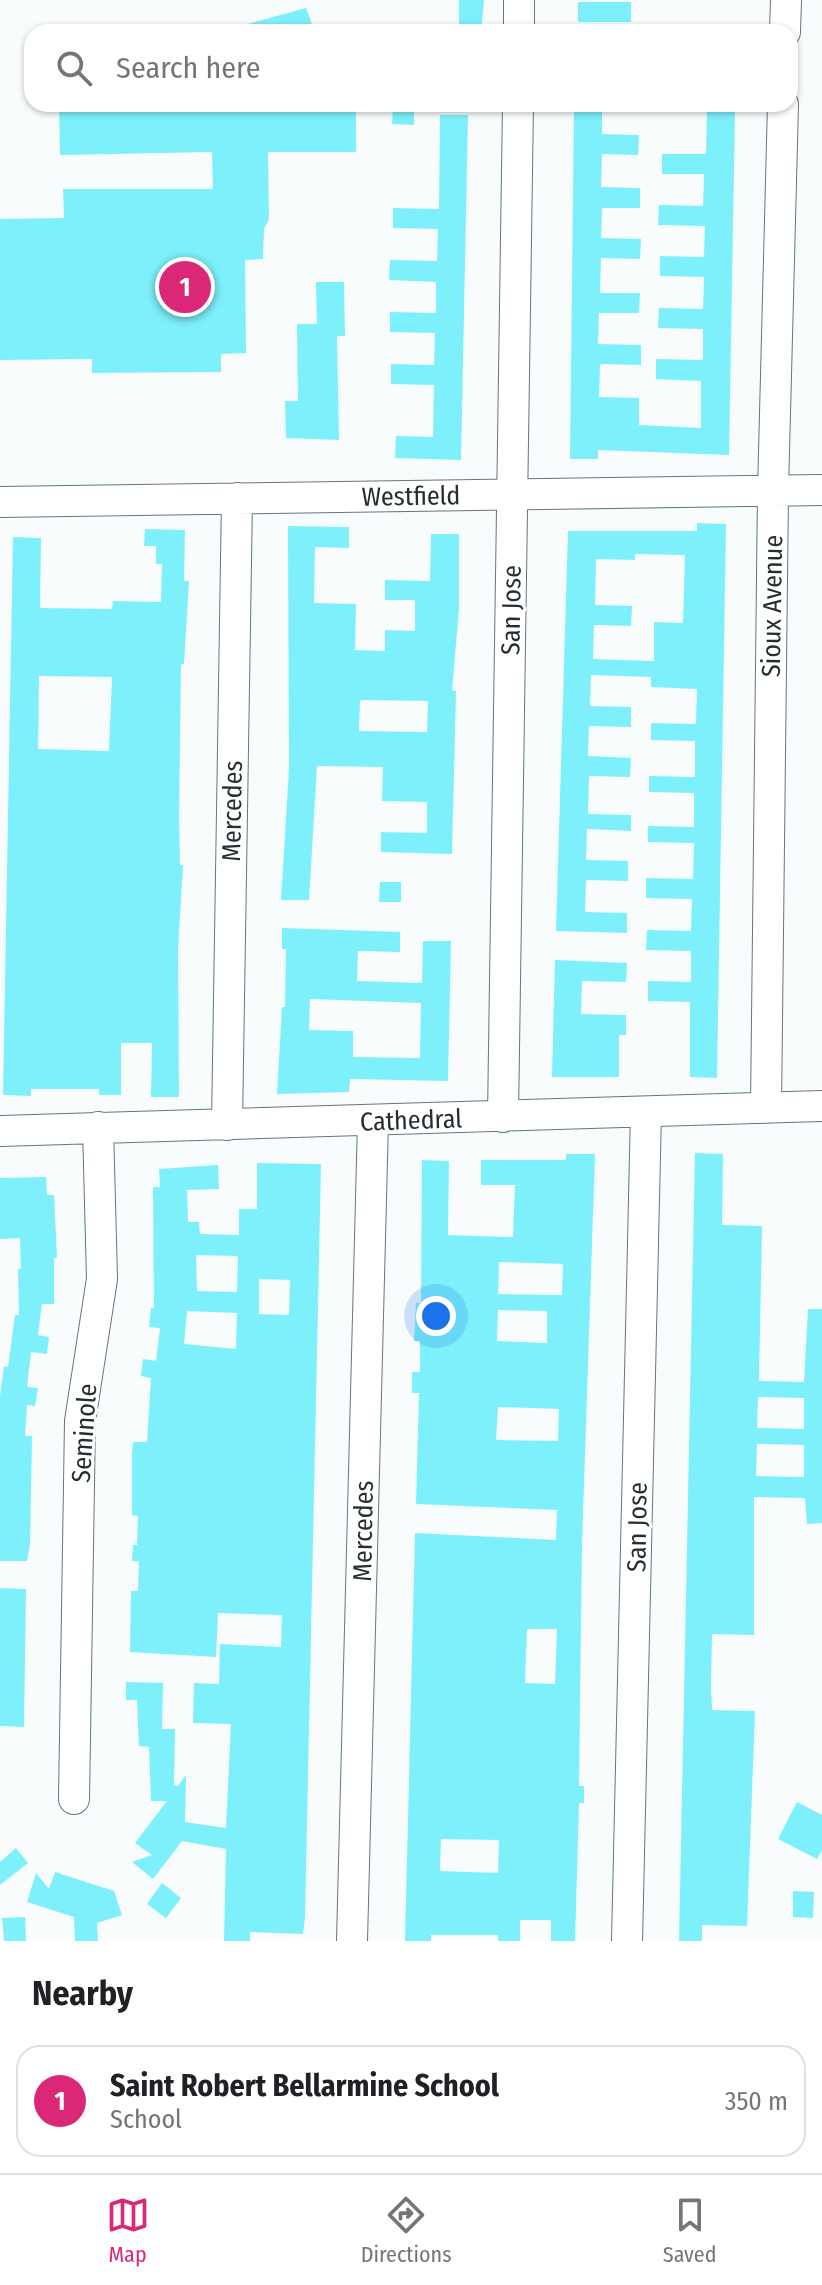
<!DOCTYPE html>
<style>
:root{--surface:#fff;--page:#f2f2f2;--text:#202124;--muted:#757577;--line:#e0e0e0;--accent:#db2777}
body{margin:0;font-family:"Fira Sans Condensed",sans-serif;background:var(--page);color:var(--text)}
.you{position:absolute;left:436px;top:1316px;width:28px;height:28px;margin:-20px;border:6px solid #fff;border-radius:50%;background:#1a73e8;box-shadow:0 0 0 12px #1a73e833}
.badge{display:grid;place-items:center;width:52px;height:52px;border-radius:50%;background:var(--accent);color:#fff;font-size:26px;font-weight:700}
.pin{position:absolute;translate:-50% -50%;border:4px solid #fff;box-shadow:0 2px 8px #0006}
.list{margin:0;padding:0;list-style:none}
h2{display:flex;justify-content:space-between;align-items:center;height:104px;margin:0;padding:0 32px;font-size:34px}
h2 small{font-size:26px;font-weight:400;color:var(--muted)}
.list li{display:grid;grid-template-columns:52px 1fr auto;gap:24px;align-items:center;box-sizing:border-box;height:112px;margin:0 16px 16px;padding:0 16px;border:2px solid var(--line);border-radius:24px}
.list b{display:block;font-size:30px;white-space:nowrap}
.list p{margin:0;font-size:26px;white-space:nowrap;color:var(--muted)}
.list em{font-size:26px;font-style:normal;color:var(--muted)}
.icon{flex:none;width:44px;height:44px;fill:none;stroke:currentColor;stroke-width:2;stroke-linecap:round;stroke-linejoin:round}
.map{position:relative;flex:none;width:822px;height:1941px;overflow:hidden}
.search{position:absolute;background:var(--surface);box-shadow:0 2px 6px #0004;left:24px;right:24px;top:24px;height:88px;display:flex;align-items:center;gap:20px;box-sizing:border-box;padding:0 28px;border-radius:24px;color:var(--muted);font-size:30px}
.sheet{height:232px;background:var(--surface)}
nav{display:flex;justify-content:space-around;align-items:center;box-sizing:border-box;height:112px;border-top:2px solid var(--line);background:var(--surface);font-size:22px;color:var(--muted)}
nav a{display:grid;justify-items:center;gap:4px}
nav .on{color:var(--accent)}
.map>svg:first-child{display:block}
.building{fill:#7df0fb;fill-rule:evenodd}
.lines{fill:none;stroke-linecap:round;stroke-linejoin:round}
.minor-casing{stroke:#63767d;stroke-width:32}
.minor{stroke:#fff;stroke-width:30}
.labels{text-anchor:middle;stroke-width:6;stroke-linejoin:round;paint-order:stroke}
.street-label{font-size:26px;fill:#262e31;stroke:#fff}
</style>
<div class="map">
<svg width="822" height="1941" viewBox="0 0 822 1941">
<rect width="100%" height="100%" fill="#f8fcfd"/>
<path class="building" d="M459,0h25l-3,32h-15v-8h-7z
M578,2h53v20h-53z
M306,8l9,24h-77l-1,-5z
M59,104h297v48h-88l1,67 -5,10 -1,30 -18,1 1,93 -25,1v18l-129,1v-14l-92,1v-141l64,-1 -1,-29h150l-1,-37 -152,3z
M393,104h21v21l-22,-1z
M574,104h28v30l37,1 -1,20 -36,-1 -1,33 39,1v20h-38l-1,30 40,1 -1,20 -39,-1 -1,35h40l-1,20h-40l-1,31 43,1v20l-41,-1 -1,33 40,1v27l62,3v-47l-45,-2v-20l47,1v-31l-45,-1 1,-20 44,1 1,-32 -44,-1v-20l44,1 1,-31 -47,-1 1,-20 44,1 1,-32h-42v-20h44l1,-44 28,1 -6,344 -131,-5v9h-28z
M440,115h28l-7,345 -66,-2 1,-22 37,1 1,-52 -43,-1v-20l43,1 1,-32 -45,-1v-20l46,1v-31l-47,-2 1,-20 47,1 1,-32 -45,-1v-20l46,1z
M316,282h28l1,54h-8l2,104 -53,-2 -1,-37h13l-1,-77h20z
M697,523l29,1 -9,554 -27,-1v-75l-42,-1v-20l43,1v-31l-45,-1 1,-20 44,1 1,-32 -46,-1v-20l47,1 1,-36 -46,-1v-16l46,1v-34l-45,-1v-16l46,1v-36l-44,-1v-17l45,1 1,-35 -46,-2v-10l-60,-2 -1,31 41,1v20l-42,-1 -1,30 43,2 -1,19 -41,-1 -1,38 43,1v16l-44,-2 -1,31 42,1v20l-42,-1 -1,32 42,1v20l-71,-2 12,-400h129zM635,554l50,1 -2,68 -29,-1v39l-61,-2 1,-34 37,1 1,-20 -37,-1 1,-46 39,1z
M288,526l61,1v21l-34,-1 -1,56 42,1 -1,46 30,1v-21l30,1v-31h-30v-20l45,1 1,-47h28v75l-7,81 4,1 -4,163 -71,-2v-20l46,1v-31l-45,-1 1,-34 -66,-1 -8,134h-28l8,-131zM360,700l68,1 -1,31 -68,-1z
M145,529l40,1 -1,51h5l-5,83h-3l-2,154 1,47h3l-5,84 1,148h-28l1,-54h-31v52h-22v-6h-68v7l-28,-1 10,-558 28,1 -1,70 72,1 1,-8 48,1 1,-38h-6v-18h-12zM39,676l73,1 -3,74 -71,-2z
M380,882h21v20h-22z
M282,928l118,4v20l-42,-1 -1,30 65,2 1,-42h28l-3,140 -98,-2 -1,13 -72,2 5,-87h3l1,-58h-4zM310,999l111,4 -1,55 -67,-1v-26l-44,-1z
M555,960l72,3 -1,19 -44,-1 -1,33 45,1v20h-7v42h-67z
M695,1153l28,1 -1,71 40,1 -3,155 45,1 4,-73h14v214l-15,1 -2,-26 -51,-1v138l-42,-1 -1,52 1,24 43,1 -8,215 -45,-1v16h-23zM758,1397l46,1v31l-47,-1zM757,1444l47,1v32l-48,-1z
M566,1154h29l-13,391 -3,241h5v17h-5l-4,138h-24v-21h-31v21h-22v-6h-67v6h-26l10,-408 141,7 1,-30 -141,-6 3,-111h-7v-21h8v-31h-6l2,-38h5l1,-143 27,1 -1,74 65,2 2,-52h-34v-25h85zM499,1262l64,2 -1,31 -64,-1zM498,1310l49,1v32l-50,-2zM498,1407l61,2 -1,32 -62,-1zM527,1629h30l-2,55 -30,-1zM441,1839l58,1 -1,33 -58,-2z
M257,1163l64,1 -16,753 -2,17 -53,-2v9h-26l2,-92 -44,-8 -29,38 -21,-17 20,-7 -17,-12 32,-42h-16l-2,-54 -10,-1 -2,-46h-11v-18l37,1 -1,46h13l-1,56 4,1 8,-11 -1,47 41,6 5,-104 -38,-1 1,-40 25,1 1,-40 61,3 1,-32 -64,-2 -2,44 -86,-5 1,-61h7l1,-30h-7l1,-16h4l1,-29 -6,-1v-62l1,-11h14l4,-64 -10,-2 2,-17 13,2 4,-33 -11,-1 2,-19h3l-1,-121h7l-1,-18 59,-4 1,24 -32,1 1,32h11l1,12 39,1v-26h18zM196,1255l42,1 -1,36 -40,-1zM259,1279l31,1 -1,35 -30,-1zM187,1311l50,2 -1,36 -52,-5z
M46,1177l1,18h7l3,63h-3v46h-12l-4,31 11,2 -2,17 -16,-2 -4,35 11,1 -3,18 -8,-1 -2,31h7l-2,108 -3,17h-27v-165l4,-30 4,1 7,-52h4l-1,-46h3l-1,-31 -20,1v-61z
M0,1588l26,1 -2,138 -24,-1z
M797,1802l25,13v35l-5,9 -39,-20z
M16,1848l12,15 -28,22v-23z
M55,1872l59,19 8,24 -25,8 1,18h-23l-1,-24 -47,-15 9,-29 13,16z
M162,1883l19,15 -15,20 -19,-14z
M793,1891l21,1 -1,26 -20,-1z
M25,1917l1,24h-22l-2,-23z"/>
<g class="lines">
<g class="minor-casing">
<path id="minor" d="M519,32v-32
M785,32l1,-32
M0,502l822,-12
M766,1108l7,-617 10,-387
M503,1117l15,-1013
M227,1125l10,-627
M0,1131l822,-25
M74,1799l6,-378 22,-142 -4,-152
M352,1941l21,-820
M627,1941l19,-829"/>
</g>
<use href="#minor" class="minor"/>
</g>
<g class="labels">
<g class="street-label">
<text transform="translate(411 496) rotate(-1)" y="9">Westfield</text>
<text transform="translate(772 606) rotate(-89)" y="9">Sioux Avenue</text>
<text transform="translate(511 610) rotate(-89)" y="9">San Jose</text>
<text transform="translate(232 811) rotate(-89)" y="9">Mercedes</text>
<text transform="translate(411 1120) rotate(-2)" y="9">Cathedral</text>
<text transform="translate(84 1433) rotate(-86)" y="9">Seminole</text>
<text transform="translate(637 1527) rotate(-89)" y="9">San Jose</text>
<text transform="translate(363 1531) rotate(-89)" y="9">Mercedes</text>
</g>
</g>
</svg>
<div class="you"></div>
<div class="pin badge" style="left:185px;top:287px">1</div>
<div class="search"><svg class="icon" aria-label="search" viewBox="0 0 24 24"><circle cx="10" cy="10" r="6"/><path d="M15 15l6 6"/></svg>Search here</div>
</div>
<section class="sheet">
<h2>Nearby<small></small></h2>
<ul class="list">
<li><span class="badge">1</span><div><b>Saint Robert Bellarmine School</b><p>School</p></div><em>350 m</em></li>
</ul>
</section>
<nav>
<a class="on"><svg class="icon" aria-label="map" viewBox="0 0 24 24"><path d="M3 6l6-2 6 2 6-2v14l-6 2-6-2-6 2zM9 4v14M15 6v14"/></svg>Map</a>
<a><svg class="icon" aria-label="directions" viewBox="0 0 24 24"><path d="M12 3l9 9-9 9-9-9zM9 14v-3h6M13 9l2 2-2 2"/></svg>Directions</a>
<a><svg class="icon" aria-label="saved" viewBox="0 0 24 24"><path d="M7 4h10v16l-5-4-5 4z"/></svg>Saved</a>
</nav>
